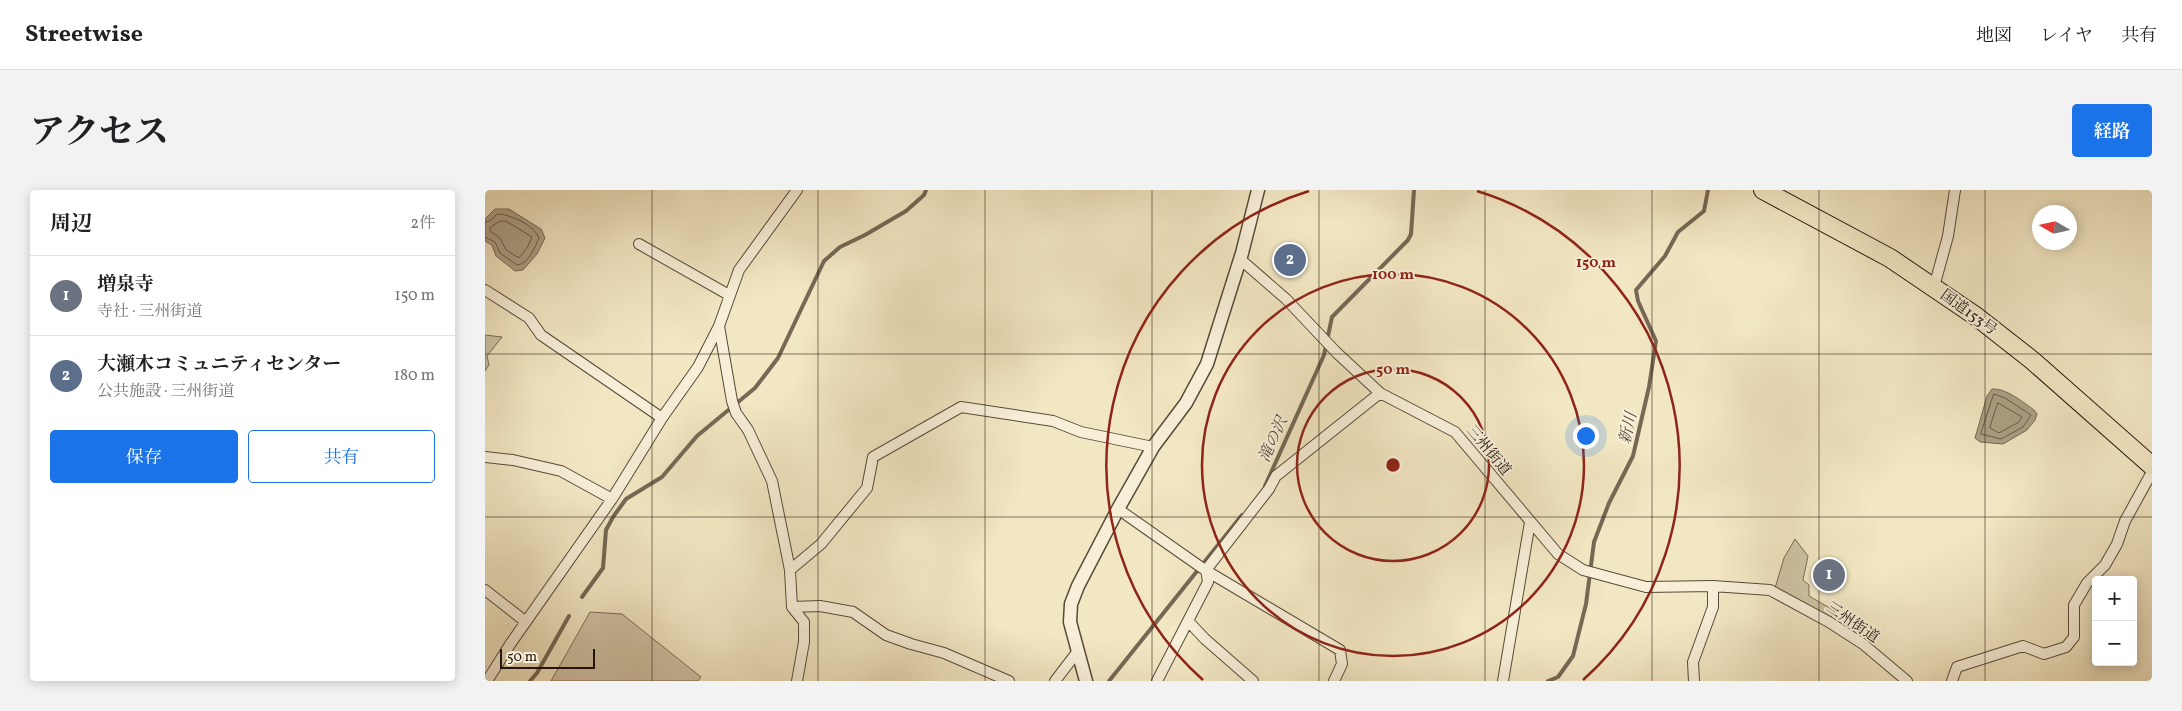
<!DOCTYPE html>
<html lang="ja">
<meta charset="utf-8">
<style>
:root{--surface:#fff;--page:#f2f2f2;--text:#202124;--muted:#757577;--line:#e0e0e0;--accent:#1a73e8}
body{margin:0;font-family:Vollkorn,"Noto Serif JP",serif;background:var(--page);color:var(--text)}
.controls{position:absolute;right:15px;bottom:15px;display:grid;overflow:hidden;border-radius:5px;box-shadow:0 2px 12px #0003}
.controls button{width:45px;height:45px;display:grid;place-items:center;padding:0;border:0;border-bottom:1px solid var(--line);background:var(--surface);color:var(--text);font:25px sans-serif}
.compass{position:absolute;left:1547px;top:15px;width:45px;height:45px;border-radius:50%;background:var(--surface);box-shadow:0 2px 12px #0003;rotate:279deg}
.scale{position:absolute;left:15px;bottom:12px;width:95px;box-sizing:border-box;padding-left:5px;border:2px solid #24150d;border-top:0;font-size:14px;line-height:18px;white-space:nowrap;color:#24150d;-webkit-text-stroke:4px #f7efd8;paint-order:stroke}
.you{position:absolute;left:1100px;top:245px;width:18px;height:18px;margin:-12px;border:4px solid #fff;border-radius:50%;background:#1a73e8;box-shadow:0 0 0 8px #1a73e833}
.badge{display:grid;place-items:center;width:32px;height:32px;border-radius:50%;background:var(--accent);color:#fff;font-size:16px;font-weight:700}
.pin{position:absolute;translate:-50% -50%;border:2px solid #fff;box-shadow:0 1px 5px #0006}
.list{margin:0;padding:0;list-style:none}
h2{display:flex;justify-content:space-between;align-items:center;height:65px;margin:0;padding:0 20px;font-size:21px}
h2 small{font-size:16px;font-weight:400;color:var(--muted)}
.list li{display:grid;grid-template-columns:32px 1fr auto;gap:15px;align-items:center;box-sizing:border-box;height:80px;padding:0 20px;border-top:1px solid var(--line)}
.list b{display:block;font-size:19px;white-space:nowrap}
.list p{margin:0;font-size:16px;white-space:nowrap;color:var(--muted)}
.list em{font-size:16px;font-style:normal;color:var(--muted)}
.actions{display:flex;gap:10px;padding:15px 20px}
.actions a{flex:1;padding:11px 0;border:1px solid var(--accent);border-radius:5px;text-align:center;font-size:18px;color:var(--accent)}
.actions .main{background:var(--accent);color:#fff}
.map{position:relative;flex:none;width:1667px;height:491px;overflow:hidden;border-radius:5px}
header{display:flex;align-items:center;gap:30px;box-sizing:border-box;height:70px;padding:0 25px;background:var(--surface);border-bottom:1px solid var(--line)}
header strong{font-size:24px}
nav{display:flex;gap:28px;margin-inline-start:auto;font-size:18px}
.intro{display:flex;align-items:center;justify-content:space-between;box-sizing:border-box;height:120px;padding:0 30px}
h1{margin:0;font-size:35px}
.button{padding:12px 22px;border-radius:5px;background:var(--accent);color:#fff;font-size:18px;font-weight:700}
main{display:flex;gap:30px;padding:0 30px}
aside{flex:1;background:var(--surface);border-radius:5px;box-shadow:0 2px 12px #0003}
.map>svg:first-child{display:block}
.green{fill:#cfc3a4;stroke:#7a6c58}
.water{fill:#aca085;stroke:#766855}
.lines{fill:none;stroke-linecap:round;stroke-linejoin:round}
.shore{stroke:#685a49;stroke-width:1}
.stream{stroke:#766855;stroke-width:4}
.minor-casing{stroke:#584a3a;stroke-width:12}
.tertiary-casing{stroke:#584a3a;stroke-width:15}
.trunk-casing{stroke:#24150d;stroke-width:20}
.minor{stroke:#f7efd8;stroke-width:10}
.tertiary{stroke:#f7efd8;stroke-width:12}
.trunk{stroke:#f2e7c3;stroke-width:18}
.grid{fill:none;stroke:#24150d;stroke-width:1;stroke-opacity:0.55}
.ring{fill:none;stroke:#8f2418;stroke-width:2.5}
.labels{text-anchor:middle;stroke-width:4;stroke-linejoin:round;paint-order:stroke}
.street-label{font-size:15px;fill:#24150d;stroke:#f7efd8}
.water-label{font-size:16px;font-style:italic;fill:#5a4d3d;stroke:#f7efd8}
.centre{fill:#8f2418;stroke:#f7efd8;stroke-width:2.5}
.ring-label{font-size:15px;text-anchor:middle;font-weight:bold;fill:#8f2418;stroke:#f7efd8;stroke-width:4;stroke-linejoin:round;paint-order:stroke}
</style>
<header>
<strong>Streetwise</strong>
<nav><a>地図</a><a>レイヤ</a><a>共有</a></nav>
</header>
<div class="intro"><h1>アクセス</h1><a class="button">経路</a></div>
<main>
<aside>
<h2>周辺<small>2件</small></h2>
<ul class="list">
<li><span class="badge" style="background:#6b7280">1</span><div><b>増泉寺</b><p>寺社 · 三州街道</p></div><em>150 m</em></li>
<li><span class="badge" style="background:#5c6f8a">2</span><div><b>大瀬木コミュニティセンター</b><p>公共施設 · 三州街道</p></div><em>180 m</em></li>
</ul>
<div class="actions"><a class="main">保存</a><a>共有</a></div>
</aside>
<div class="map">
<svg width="1667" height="491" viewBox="0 0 1667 491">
<rect width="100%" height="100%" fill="#f2e7c3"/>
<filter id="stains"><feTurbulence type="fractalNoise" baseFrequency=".004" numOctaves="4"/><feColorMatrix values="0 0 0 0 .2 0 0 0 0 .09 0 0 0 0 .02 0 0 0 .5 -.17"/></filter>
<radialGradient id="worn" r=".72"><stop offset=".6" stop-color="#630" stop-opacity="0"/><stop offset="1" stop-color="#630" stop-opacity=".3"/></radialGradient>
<path class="green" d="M0,145l17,2 -15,19 2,9 -4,6z
M1310,349l13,17 -5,24 6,5v11l26,15 -4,6 -56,-29 9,-30z
M105,422l32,2 79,63 -3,4h-147z"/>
<path class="water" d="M10,19h14l32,20 4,9 -8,16 -14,16 -8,1 -19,-15 -4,-11 -7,-4v-22z
M1507,199c14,-1 31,13 42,21l3,4 -2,6 -8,10 -24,14 -23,-2 -5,-4 12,-42z"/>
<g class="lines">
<path class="shore" d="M15,31h6l26,16 -5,11 -8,10 -13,-8 -6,-12 -10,-7v-3z
M0,32l5,-1 7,-7c13,0 37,11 42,24 -4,9 -11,26 -22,27l-17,-12 -5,-11 -10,-5
M1509,204l11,4 26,17 -8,12 -22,12 -20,-5z
M1513,213l24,14 -3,5 -20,11 -9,-5z"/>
<path class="stream" d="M780,296l59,-131 8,-38 76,-77 3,-6 3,-44
M97,407l21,-29 3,-38 7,-13 13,-18 36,-22 35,-41 58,-48 23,-30 46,-97 16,-14 25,-12 41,-24 18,-16 2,-5
M45,491l7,-8 32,-57
M624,491l133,-166
M1063,491l10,-4 15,-21 13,-52 8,-62 15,-39 24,-47 16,-69 7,-46 -18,-40 -2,-11 29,-34 13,-24 26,-21 4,-21"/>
<g class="minor-casing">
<path id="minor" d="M154,54l90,51
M755,69l46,40 51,54 43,40 75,39 103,122 25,16 63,17 67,-1 57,4 59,32 34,22 44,37
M1449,97l14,-51 7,-46
M0,100l44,28 12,17 121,83
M234,136l13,75 4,12 12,17 24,51 18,89 2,37 12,15v20l-7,39
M0,267l28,3 48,11 51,28
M633,319l87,61 135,80 2,14 -8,17
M305,380l31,-26 46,-56 6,-31 88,-50 92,14 28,11 72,15
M0,400l41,32
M307,417l28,-1 33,6 33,23 25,9 33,9 65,28
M703,431l17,18 48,42
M2,491l24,-38 101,-144 50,-81 36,-51 21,-41 20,-56 58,-80
M570,491l23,-30
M672,491l51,-99 -2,-12 63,-81 7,-13 104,-83
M1018,491l27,-159
M1209,491l-1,-19 20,-55v-21
M1467,491l5,-14 66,-21 21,8 22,-7 8,-10v-32l13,-22 18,-18 12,-21 8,-23 27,-49"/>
</g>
<g class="tertiary-casing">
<path id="tertiary" d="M601,491l-16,-59 1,-18 7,-18 40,-77 35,-62 33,-44 21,-39 35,-111 16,-63"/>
</g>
<g class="trunk-casing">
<path id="trunk" d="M1278,0l127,68 87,59 56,44 119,105"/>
</g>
<use href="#minor" class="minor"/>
<use href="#tertiary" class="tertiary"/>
<use href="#trunk" class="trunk"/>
</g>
<path class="grid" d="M167,0v491M333,0v491M500,0v491M667,0v491M834,0v491M1000,0v491M1167,0v491M1334,0v491M1500,0v491M0,164h1667M0,327h1667"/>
<g class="ring">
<circle cx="908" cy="275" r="96"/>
<circle cx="908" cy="275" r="191"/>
<path d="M718 490A287 287 0 0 1 824 1M992 1A287 287 0 0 1 1098 490"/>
</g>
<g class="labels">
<g class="street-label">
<text transform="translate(1484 122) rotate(36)" y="5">国道153号</text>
<text transform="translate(1004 260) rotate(50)" y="5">三州街道</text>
<text transform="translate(1368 432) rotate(34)" y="5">三州街道</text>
</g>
<g class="water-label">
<text transform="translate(1142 238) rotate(-77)" y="6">新川</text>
<text transform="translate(787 249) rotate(-66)" y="6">滝の沢</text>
</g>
</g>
<circle cx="908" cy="275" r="8" class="centre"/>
<g class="ring-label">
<text x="1111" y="77">150 m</text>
<text x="908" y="89">100 m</text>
<text x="908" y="184">50 m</text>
</g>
<rect width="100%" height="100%" filter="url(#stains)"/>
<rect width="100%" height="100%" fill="url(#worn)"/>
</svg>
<div class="controls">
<button>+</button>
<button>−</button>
</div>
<svg class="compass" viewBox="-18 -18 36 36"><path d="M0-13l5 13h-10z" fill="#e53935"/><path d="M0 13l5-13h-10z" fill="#757577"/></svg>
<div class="scale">50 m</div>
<div class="you"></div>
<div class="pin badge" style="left:1344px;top:385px;background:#6b7280">1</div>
<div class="pin badge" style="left:805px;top:70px;background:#5c6f8a">2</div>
</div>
</main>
